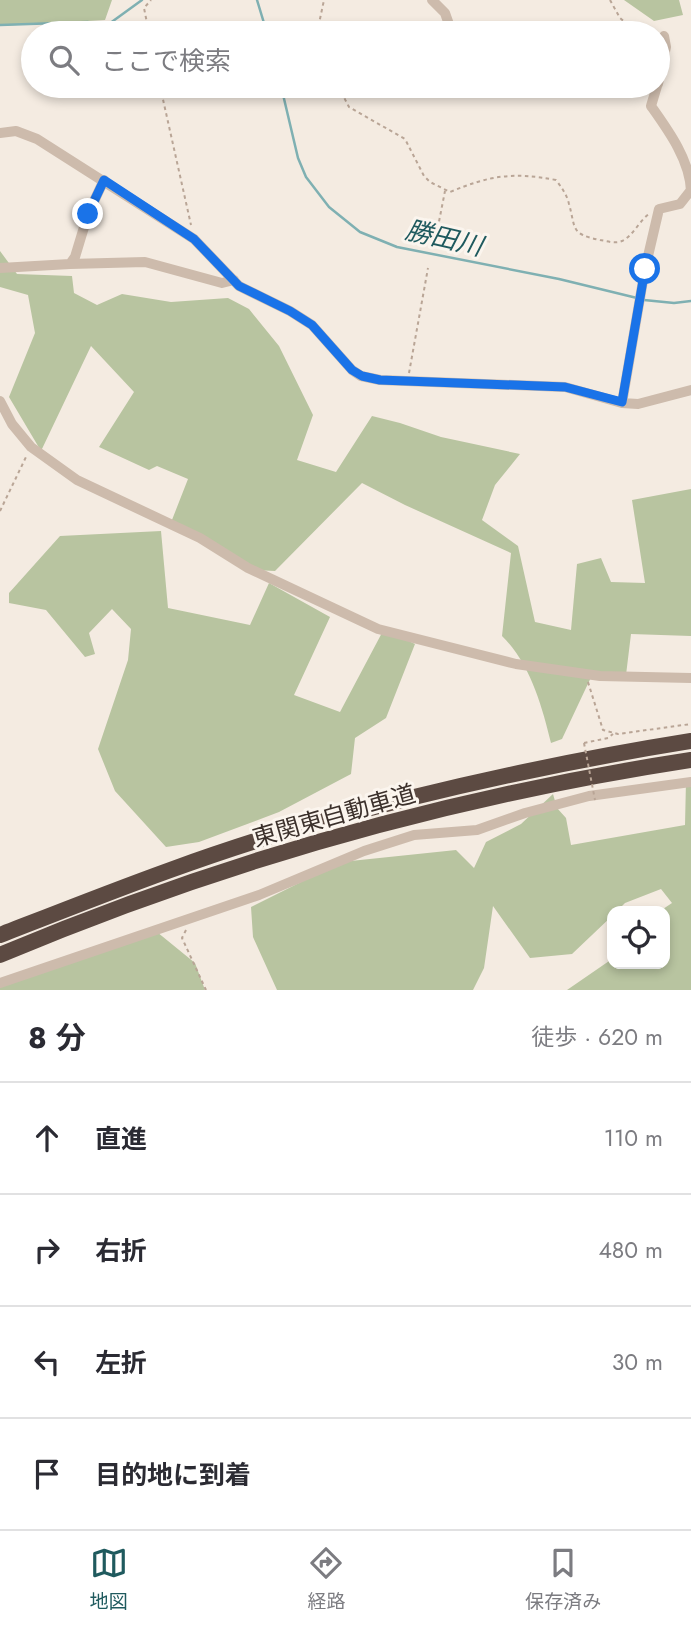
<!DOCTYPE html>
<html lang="ja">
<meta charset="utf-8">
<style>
:root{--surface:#fff;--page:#f7f7f7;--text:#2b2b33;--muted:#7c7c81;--line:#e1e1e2;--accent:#1f5a5e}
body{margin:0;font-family:Jost,"Noto Sans JP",sans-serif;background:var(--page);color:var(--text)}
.controls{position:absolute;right:21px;bottom:21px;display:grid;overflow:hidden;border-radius:14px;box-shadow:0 4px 10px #0003}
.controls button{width:63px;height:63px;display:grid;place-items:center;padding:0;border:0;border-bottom:2px solid var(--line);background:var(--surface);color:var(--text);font:35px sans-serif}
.stop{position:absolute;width:21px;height:21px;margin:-16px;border:5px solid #1a73e8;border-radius:50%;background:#fff}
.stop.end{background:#1a73e8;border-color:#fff;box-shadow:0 2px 7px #0008}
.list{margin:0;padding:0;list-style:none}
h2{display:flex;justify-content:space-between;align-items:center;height:91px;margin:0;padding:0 28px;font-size:30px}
h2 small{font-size:23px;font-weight:400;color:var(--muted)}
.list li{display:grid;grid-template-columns:46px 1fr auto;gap:21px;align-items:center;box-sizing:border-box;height:112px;padding:0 28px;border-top:2px solid var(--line)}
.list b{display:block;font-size:26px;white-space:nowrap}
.list em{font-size:23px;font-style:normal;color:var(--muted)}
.icon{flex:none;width:38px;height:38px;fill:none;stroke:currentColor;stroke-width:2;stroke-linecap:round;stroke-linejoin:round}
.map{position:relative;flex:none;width:691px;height:990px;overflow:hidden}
.search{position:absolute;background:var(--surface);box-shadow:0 4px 10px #0003;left:21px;right:21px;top:21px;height:77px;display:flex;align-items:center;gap:18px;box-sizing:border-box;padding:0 24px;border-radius:38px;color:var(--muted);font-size:26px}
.sheet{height:539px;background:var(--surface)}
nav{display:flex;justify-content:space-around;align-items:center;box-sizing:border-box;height:98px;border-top:2px solid var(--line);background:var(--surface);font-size:19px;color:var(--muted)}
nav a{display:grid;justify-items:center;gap:4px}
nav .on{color:var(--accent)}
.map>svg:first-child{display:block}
.green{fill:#b8c4a0}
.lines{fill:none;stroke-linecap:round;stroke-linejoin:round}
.stream{stroke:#7fb0b2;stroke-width:2.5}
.path{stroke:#b9a596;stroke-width:2;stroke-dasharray:3.5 3.5;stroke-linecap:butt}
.minor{stroke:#cdbbac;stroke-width:10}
.highway{stroke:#5c4a42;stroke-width:16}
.path-bridge{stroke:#b9a596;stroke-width:2;stroke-dasharray:3.5 3.5;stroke-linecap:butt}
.route{stroke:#1a73e8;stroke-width:9}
.labels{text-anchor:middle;stroke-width:6;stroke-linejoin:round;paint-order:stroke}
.street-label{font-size:24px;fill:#3b302b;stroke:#fbf5ee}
.water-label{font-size:26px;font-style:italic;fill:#1f5a5e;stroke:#fbf5ee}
</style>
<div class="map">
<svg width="691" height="990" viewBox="0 0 691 990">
<rect width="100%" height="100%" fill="#f4ebe1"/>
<path class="green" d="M0,0h112l-7,20 -105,6z
M624,0h55l4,15 -29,6z
M0,251l17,23 55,2 2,17 23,12 25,-11 49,8 57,-4 21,11 30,37 34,69 -16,45 39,12 36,-56 28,7 41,14 79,17 -25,31 -13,35 36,26 17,76 36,8 6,-66 24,-6 10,24 34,1 -13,-83 59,-11v147l-60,-2 -5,41 -33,-2 -31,66 -11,4c-9,-37 -21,-80 -49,-107l9,-83 -106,-48 -43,-22 -87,88 -21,-1 -84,-45 18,-46 -31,-13 -8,4 -50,-23 35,-55 -43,-46 -50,105 -32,-54 26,-64 -7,-38 -28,-8z
M161,531l7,77 82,17 19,-42 61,34 -36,78 46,17 44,-83 31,15 -29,74 -31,20 -4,36 -72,38 -80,30 -33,5 -51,-56 -17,-42 30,-89 3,-31 -19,-20 -23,24 6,21 -10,3 -39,-47 -37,-7v-10l51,-57z
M691,780v210h-124l45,-31v5h53v-53h-5l12,-8 -11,-14 -36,14 -8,8h-5v5l-40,38 -42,4 -37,-52 -9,62 -11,22h-196l-24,-53 -2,-30 90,-45 115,-12 18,18 12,-26 35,-18 32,-30 4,14 9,10 5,27 114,-20 1,-44z
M157,932l38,31 10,27h-205v-10z"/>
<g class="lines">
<path class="stream" d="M257,0l10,33
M0,25l88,-3 14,7 40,-29
M281,86l17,72 8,19 23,30 31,25 37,15 162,32 78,19
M644,300l30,3 17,-2"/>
<path class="path" d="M610,0l10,18 17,15
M149,33l-5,-25 7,-8
M317,33l7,-33
M160,86l31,139
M338,86l11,21 56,32 19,37 6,6 20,10c41,-17 63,-20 106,-12 6,8 11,15 13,24 7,25 1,30 31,36 7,1 15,4 22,1 11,-5 17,-20 27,-27
M435,242l10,-51
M409,373l19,-105
M0,511l26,-54
M588,682l15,48 15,4 73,-10
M584,743l24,-5 5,-4
M186,930l-4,8 24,52"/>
<path class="minor" d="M432,0l13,13 7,20
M658,84l8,-37 -2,-11
M519,86c36,6 61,10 97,0
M657,86l-6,20c17,24 39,54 40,85
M0,133l16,-2 21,8 157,100 45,47 51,25 22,14 40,45 9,6 19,4 185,7 57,16 16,1 53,-14
M70,264l75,-2 77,21 12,-3
M0,268l70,-4 5,-7 13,-43 16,-34
M0,401l12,23 19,23 46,33 123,58 48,30 130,61 138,35 84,12 91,2
M622,403l23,-134 14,-60 21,-5 11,-14
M0,983l259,-88 105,-44 50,-16 63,-5 48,-17 64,-17 102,-14"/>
<path class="highway" d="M0,935c105,-41 210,-83 319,-113 122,-34 247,-61 372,-81
M0,955c220,-93 455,-159 691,-195"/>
<path class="path-bridge" d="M584,743l11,57"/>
</g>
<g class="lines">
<path class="route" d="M88,214l16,-34 90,59 45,47 51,25 22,14 40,45 10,6 18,4 185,7 57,15 23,-133"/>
</g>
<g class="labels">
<g class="street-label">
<text transform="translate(334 816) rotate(-16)" y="8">東関東自動車道</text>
</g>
<g class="water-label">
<text transform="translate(444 238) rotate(13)" y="9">勝田川</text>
</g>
</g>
</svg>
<div class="controls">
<button><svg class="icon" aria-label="locate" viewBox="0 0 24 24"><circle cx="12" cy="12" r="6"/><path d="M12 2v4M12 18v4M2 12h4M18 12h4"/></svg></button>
</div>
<div class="stop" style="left:645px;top:269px"></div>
<div class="stop end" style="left:88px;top:214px"></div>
<div class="search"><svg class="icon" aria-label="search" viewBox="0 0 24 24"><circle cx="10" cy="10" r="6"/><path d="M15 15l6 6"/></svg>ここで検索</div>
</div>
<section class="sheet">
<h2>8 分<small>徒歩 · 620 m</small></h2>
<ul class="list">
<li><svg class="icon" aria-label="ahead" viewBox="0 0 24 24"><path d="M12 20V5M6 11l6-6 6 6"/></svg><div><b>直進</b></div><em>110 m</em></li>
<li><svg class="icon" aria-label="right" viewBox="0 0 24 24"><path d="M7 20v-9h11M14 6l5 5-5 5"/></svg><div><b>右折</b></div><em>480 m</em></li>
<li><svg class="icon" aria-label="left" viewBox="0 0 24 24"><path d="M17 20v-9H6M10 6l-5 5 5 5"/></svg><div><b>左折</b></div><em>30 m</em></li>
<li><svg class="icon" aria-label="arrive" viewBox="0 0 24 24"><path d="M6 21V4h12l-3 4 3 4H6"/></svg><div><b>目的地に到着</b></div></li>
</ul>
</section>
<nav>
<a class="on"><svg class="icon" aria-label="map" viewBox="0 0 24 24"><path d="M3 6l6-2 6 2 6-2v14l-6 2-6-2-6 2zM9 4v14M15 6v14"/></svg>地図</a>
<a><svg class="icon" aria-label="directions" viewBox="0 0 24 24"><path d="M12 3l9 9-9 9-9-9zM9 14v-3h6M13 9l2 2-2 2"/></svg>経路</a>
<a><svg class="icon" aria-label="saved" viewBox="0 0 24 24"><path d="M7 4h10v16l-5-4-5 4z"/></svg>保存済み</a>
</nav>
